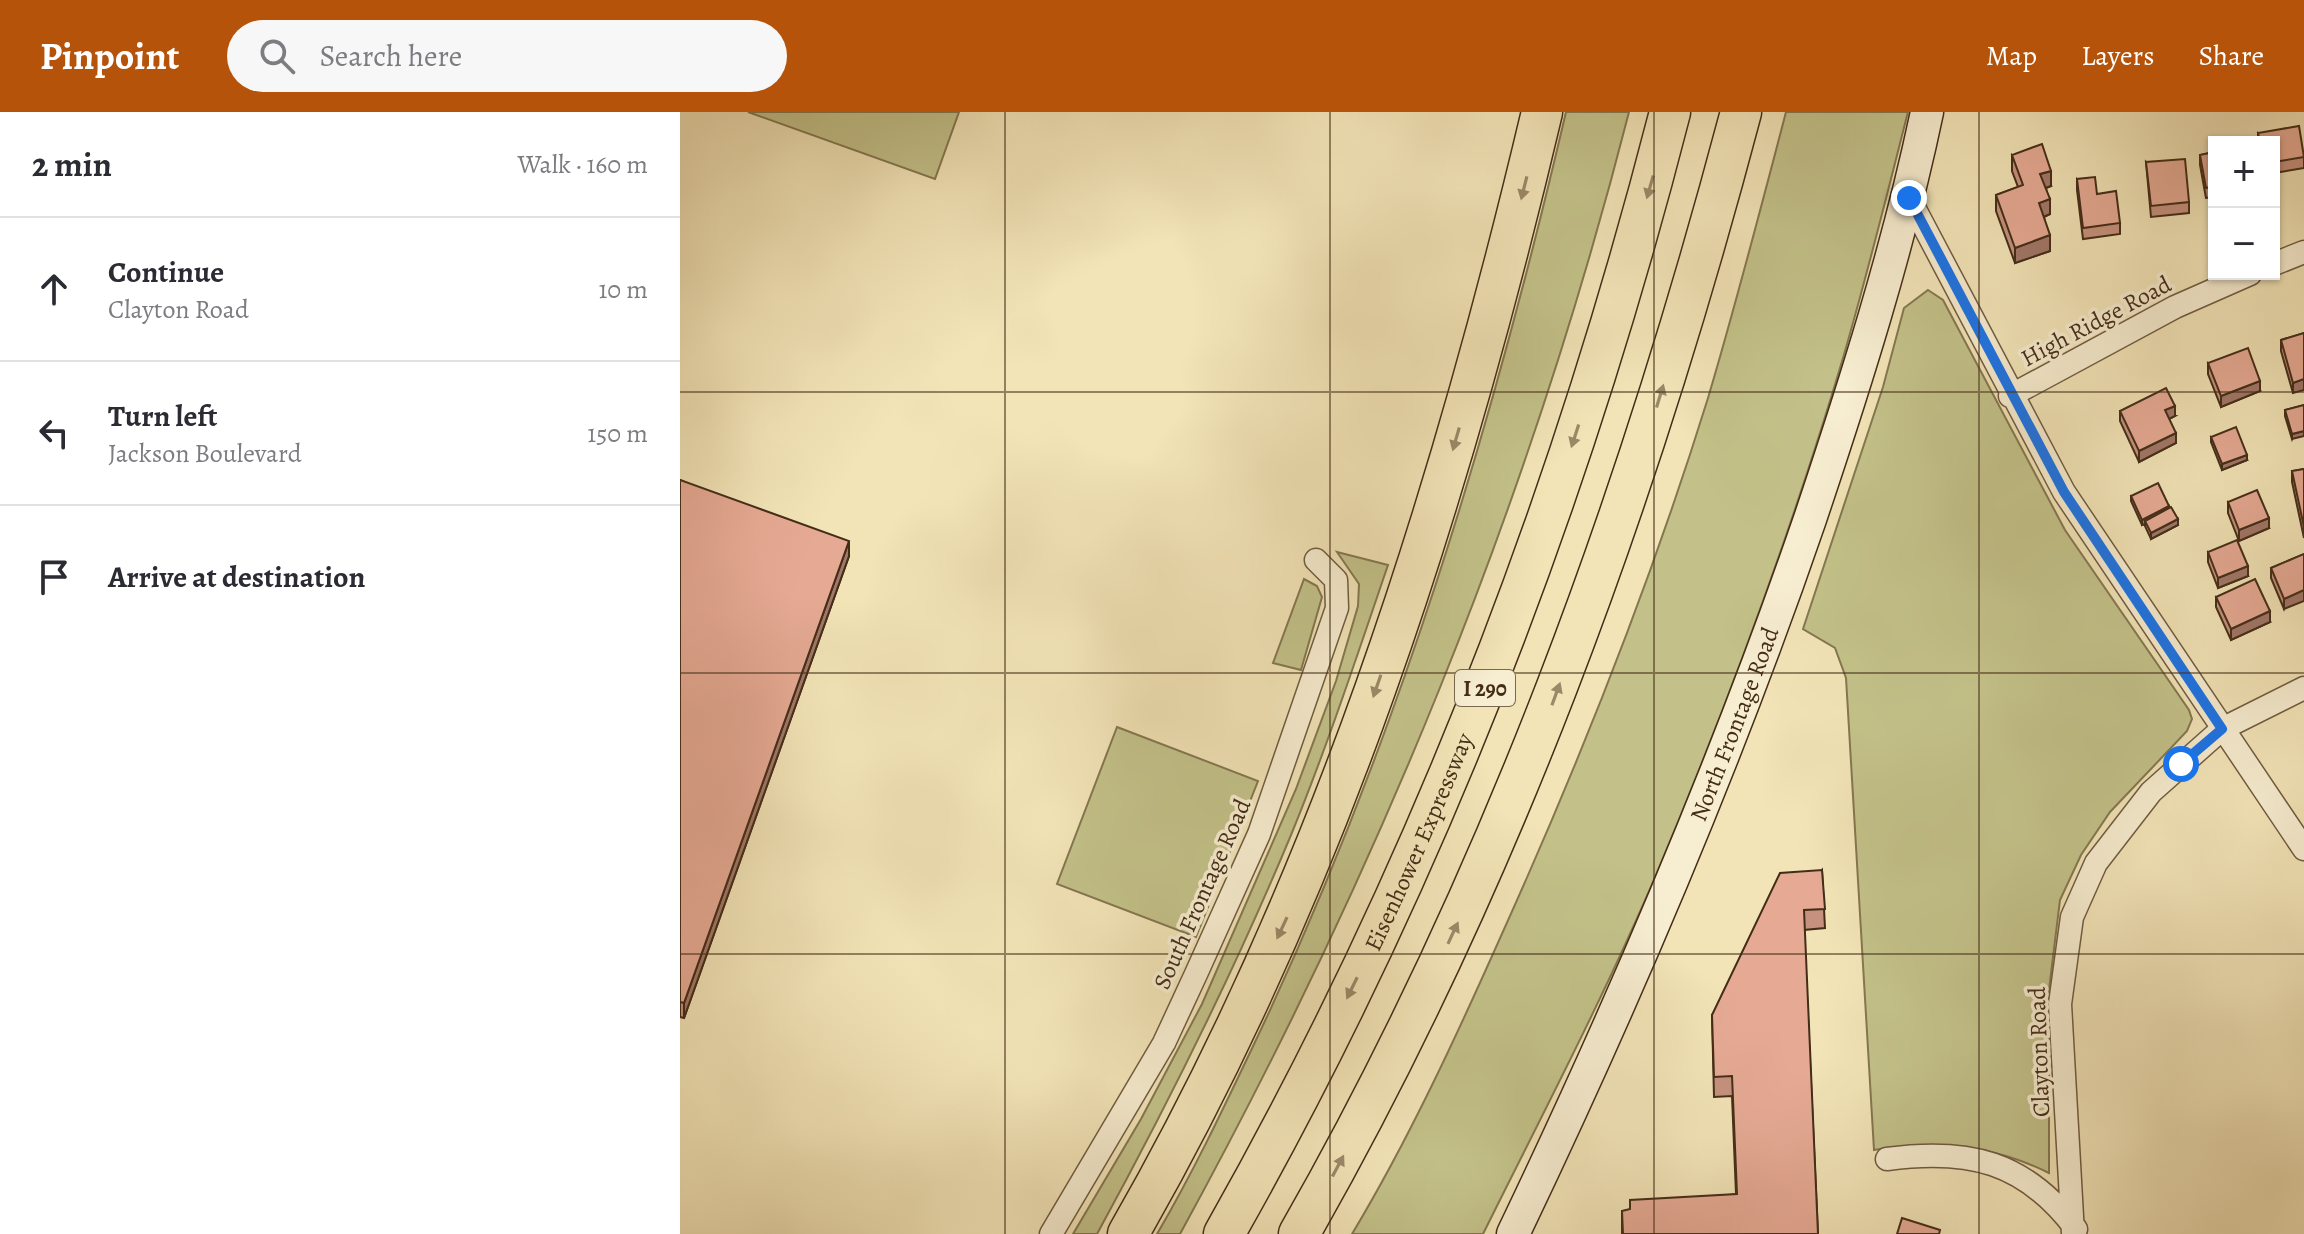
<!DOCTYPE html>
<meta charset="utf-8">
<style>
:root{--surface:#fff;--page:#f7f7f7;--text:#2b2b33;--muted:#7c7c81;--line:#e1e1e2;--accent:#b45309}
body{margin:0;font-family:Alegreya,serif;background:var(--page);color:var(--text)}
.controls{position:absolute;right:24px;top:24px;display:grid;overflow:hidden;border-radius:0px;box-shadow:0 2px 6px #0004}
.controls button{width:72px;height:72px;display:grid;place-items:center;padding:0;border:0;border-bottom:2px solid var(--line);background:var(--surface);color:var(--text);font:40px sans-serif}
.stop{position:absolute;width:24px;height:24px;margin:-18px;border:6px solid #1a73e8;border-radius:50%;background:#fff}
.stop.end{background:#1a73e8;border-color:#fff;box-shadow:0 2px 8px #0008}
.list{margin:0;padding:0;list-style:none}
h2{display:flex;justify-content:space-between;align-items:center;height:104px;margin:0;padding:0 32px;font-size:34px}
h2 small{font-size:26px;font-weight:400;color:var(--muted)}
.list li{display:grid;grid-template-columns:52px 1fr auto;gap:24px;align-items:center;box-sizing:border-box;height:144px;padding:0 32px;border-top:2px solid var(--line)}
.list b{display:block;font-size:30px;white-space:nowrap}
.list p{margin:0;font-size:26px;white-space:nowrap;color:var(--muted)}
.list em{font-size:26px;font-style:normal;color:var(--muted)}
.icon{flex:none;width:44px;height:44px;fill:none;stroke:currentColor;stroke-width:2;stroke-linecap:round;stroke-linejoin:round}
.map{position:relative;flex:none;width:1624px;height:1122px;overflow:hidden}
header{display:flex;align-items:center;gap:48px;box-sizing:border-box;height:112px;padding:0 40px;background:var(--accent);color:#fff}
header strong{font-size:38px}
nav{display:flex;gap:44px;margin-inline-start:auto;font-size:28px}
.search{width:560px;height:72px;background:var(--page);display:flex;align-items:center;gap:20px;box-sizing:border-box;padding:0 28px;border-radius:44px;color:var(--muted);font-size:30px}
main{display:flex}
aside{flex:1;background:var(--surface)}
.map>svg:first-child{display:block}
.green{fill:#c3c189;stroke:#847750;stroke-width:2}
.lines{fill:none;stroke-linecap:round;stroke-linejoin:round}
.minor-casing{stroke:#705b40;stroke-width:25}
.secondary-casing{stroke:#442d18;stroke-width:35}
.motorway-casing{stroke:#442d18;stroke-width:43}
.minor{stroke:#f7edd0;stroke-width:22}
.secondary{stroke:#f7edd0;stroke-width:32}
.motorway{stroke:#f2e4b7;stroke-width:40}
.wall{fill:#c6927f;stroke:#442d18;stroke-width:2}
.shaded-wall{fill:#a17768;stroke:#442d18;stroke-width:2}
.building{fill:#e6aa94;stroke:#442d18;stroke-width:2}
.oneway{fill:#9b8868}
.route{stroke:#1a73e8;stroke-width:10}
.grid{fill:none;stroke:#442d18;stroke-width:2;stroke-opacity:0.55}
.labels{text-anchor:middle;stroke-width:7;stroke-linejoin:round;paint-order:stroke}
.shield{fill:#f7edd0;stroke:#7a674f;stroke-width:2}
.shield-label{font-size:22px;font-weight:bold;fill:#442d18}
.street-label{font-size:24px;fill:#442d18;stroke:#f7edd0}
</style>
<header>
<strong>Pinpoint</strong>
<div class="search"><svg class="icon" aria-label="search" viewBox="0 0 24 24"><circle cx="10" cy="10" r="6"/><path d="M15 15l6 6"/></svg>Search here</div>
<nav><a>Map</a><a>Layers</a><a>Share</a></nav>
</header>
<main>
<aside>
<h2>2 min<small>Walk · 160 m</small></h2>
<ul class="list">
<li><svg class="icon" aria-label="ahead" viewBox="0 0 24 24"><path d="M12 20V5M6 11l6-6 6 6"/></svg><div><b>Continue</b><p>Clayton Road</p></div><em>10 m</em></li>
<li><svg class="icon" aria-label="left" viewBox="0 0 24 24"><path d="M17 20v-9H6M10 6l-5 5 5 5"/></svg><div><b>Turn left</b><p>Jackson Boulevard</p></div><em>150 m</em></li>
<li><svg class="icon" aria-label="arrive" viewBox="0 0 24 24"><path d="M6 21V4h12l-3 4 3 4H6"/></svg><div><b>Arrive at destination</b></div></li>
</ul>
</aside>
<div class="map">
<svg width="1624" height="1122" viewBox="0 0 1624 1122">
<rect width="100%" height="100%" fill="#f2e4b7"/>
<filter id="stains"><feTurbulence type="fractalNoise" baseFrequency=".0025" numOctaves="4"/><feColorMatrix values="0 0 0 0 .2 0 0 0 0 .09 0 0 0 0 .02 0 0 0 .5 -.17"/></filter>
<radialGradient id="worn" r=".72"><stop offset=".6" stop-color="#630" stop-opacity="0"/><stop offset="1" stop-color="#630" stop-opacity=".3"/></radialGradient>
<path class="green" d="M68,0h211l-24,67z
M886,0h63c-101,396 -253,764 -449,1122h-23c37,-63 68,-129 99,-194 140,-295 236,-611 310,-928z
M1106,0h122c-21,82 -41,164 -65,246 -52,175 -116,348 -187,517 -52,122 -114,240 -173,359h-131c57,-95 104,-197 149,-298 79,-175 150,-354 207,-538 28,-94 53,-190 78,-286z
M1248,178l15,10 122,230 124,180 3,9 -5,12 -77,81 -29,43 -21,45 -11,90v183c-56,-28 -113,-34 -175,-23l-28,-472 -11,-30 -32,-19 80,-242 21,-79z
M657,440l51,13c-31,91 -61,182 -97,270 -57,137 -123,269 -194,399h-24l68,-115 61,-115 94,-215 40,-108 22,-75 1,-22z
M624,467l13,7 5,11 -21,73 -28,-7z
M437,615l141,54 -62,156 -139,-53z"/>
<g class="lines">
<g class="minor-casing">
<path id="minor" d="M1229,86l155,294 240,357
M1594,152l30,-12
M1330,284l165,-89 75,-33
M1207,1047c81,-11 138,2 189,70
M371,1122l113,-191 32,-69 63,-140 78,-226 -1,-28 -20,-20
M1393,1122l-13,-230 12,-87 24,-54 55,-71 71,-63 82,-41"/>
</g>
<g class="secondary-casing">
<g id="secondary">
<path id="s1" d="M833,1122c112,-234 213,-470 297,-715 45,-134 88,-269 117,-407"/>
</g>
</g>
<g class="motorway-casing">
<g id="motorway">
<path d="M448,1122c200,-348 322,-733 414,-1122"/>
<path id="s2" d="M544,1122c199,-351 346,-731 446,-1122"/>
<path d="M619,1122c201,-352 339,-732 442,-1122"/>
</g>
</g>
<use href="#minor" class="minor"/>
<use href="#secondary" class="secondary"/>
<use href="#motorway" class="motorway"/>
</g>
<path class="wall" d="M1578,21l46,24v11l-30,5v-31h-16z
M1534,40v45l-8,1 -6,-33v-10z
M1332,43l39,31 -5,2 4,26 -6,3 6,34 -35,12 -19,-52v-16l22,-8 -6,-16z
M1466,50l43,40v11l-38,4z
M1397,67l20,15 23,29v11l-37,5 -6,-49z
M1624,221l-11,60 -12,-42v-11z
M1528,251l52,28 -39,16 -13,-33z
M1624,293l-12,34 -7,-23v-6z
M1440,299l55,5 -6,3 7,24 -37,19 -19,-41z
M1531,325l36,23 -25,10 -11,-28z
M1624,357v69l-12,-56v-11z
M0,368l169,76 -165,462 -4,-1z
M1451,384l38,12 9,17 -27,14 -6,-13v-2l-3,1 -11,-24z
M1548,390l41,26 -30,13 -11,-28z
M1528,440l40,24 -30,12 -10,-26z
M1624,442l-20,55 -13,-31v-10z
M1536,485l54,25 -39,18 -15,-33z
M1142,758l3,58 -21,2 14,304h-196v-23l114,-17 -4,-98 -18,1 -2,-82z"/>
<path class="shaded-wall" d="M1371,59v15l-11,4v-16z
M1370,87v15l-11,5v-16z
M1370,123v16l-35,12v-15z
M1624,267v11l-11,3v-10z
M1580,269v10l-39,16v-11z
M1495,294v10l-10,5v-11z
M1624,319v5l-12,3v-5z
M1496,321v10l-37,19v-11z
M1567,343v5l-25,10v-6z
M1489,394v6l-24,9v3l-3,1v-5z
M1589,406v10l-30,13v-11z
M1498,407v6l-27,14v-6z
M169,429v15l-165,462v-15z
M1568,454v10l-30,12v-10z
M1624,478v11l-20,8v-10z
M1590,499v11l-39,18v-11z"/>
<path class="building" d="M1619,14l5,31 -30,5v-20h-14l-2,-9z
M1362,32l9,27 -11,3 10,25 -11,4 11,32 -35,13 -19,-53 27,-10 -11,-30z
M1534,40v34l-8,2 -6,-33z
M1505,47l4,43 -38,4 -5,-44z
M1415,65l2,17 19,-3 4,32 -37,5 -6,-49z
M1624,221v46l-11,4 -12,-43z
M1568,236l12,33 -39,15 -13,-33z
M1486,276l9,18 -10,4 11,23 -37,18 -19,-40z
M1624,293v26l-12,3 -7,-24z
M1556,315l11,28 -25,9 -11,-27z
M1624,357v58l-12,-56z
M0,368l169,61 -165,462 -4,-1z
M1478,371l11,23 -27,14 -11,-24z
M1577,378l12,28 -30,12 -11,-28z
M1491,395l7,12 -27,14 -6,-12z
M1557,428l11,26 -30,12 -10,-26z
M1624,442v36l-20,9 -13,-31z
M1575,467l15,32 -39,18 -15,-32z
M1142,758l3,39 -21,1 14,324h-195l-1,-23 8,-2v-9l107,-6 -5,-118 -18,1 -2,-62 68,-142z
M1222,1106l38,12 -1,4h-42z"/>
<defs><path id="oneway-solid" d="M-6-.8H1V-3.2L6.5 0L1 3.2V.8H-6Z" transform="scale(2)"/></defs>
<g class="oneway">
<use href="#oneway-solid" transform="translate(970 75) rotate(106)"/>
<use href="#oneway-solid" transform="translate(844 76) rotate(104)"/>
<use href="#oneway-solid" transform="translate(980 284) rotate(-73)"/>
<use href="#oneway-solid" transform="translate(895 324) rotate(108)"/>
<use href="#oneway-solid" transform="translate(776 327) rotate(106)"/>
<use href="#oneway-solid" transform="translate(697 574) rotate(109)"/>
<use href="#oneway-solid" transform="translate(876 582) rotate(-70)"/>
<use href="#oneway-solid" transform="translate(602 816) rotate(115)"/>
<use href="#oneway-solid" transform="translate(773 821) rotate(-65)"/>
<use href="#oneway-solid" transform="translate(672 876) rotate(116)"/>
<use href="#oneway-solid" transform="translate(658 1054) rotate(-62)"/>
</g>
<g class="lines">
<path class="route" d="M1229,86l155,294 158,237 -41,35"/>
</g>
<path class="grid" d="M325,0v1122M650,0v1122M974,0v1122M1299,0v1122M0,280h1624M0,561h1624M0,842h1624"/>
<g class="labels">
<rect class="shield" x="775" y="558" width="60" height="36" rx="6"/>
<g class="shield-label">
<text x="805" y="584">I 290</text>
</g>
<g class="street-label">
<text transform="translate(1416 209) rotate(-28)" y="8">High Ridge Road</text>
<text dy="8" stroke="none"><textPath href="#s1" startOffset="556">North Frontage Road</textPath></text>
<text dy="8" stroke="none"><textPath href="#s2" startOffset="438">Eisenhower Expressway</textPath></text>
<text transform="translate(522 782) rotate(-66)" y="8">South Frontage Road</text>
<text transform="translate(1359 940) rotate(-92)" y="8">Clayton Road</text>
</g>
</g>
<rect width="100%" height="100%" filter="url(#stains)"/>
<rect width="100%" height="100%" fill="url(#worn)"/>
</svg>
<div class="controls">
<button>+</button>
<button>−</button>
</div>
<div class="stop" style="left:1501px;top:652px"></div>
<div class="stop end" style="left:1229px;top:86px"></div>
</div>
</main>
